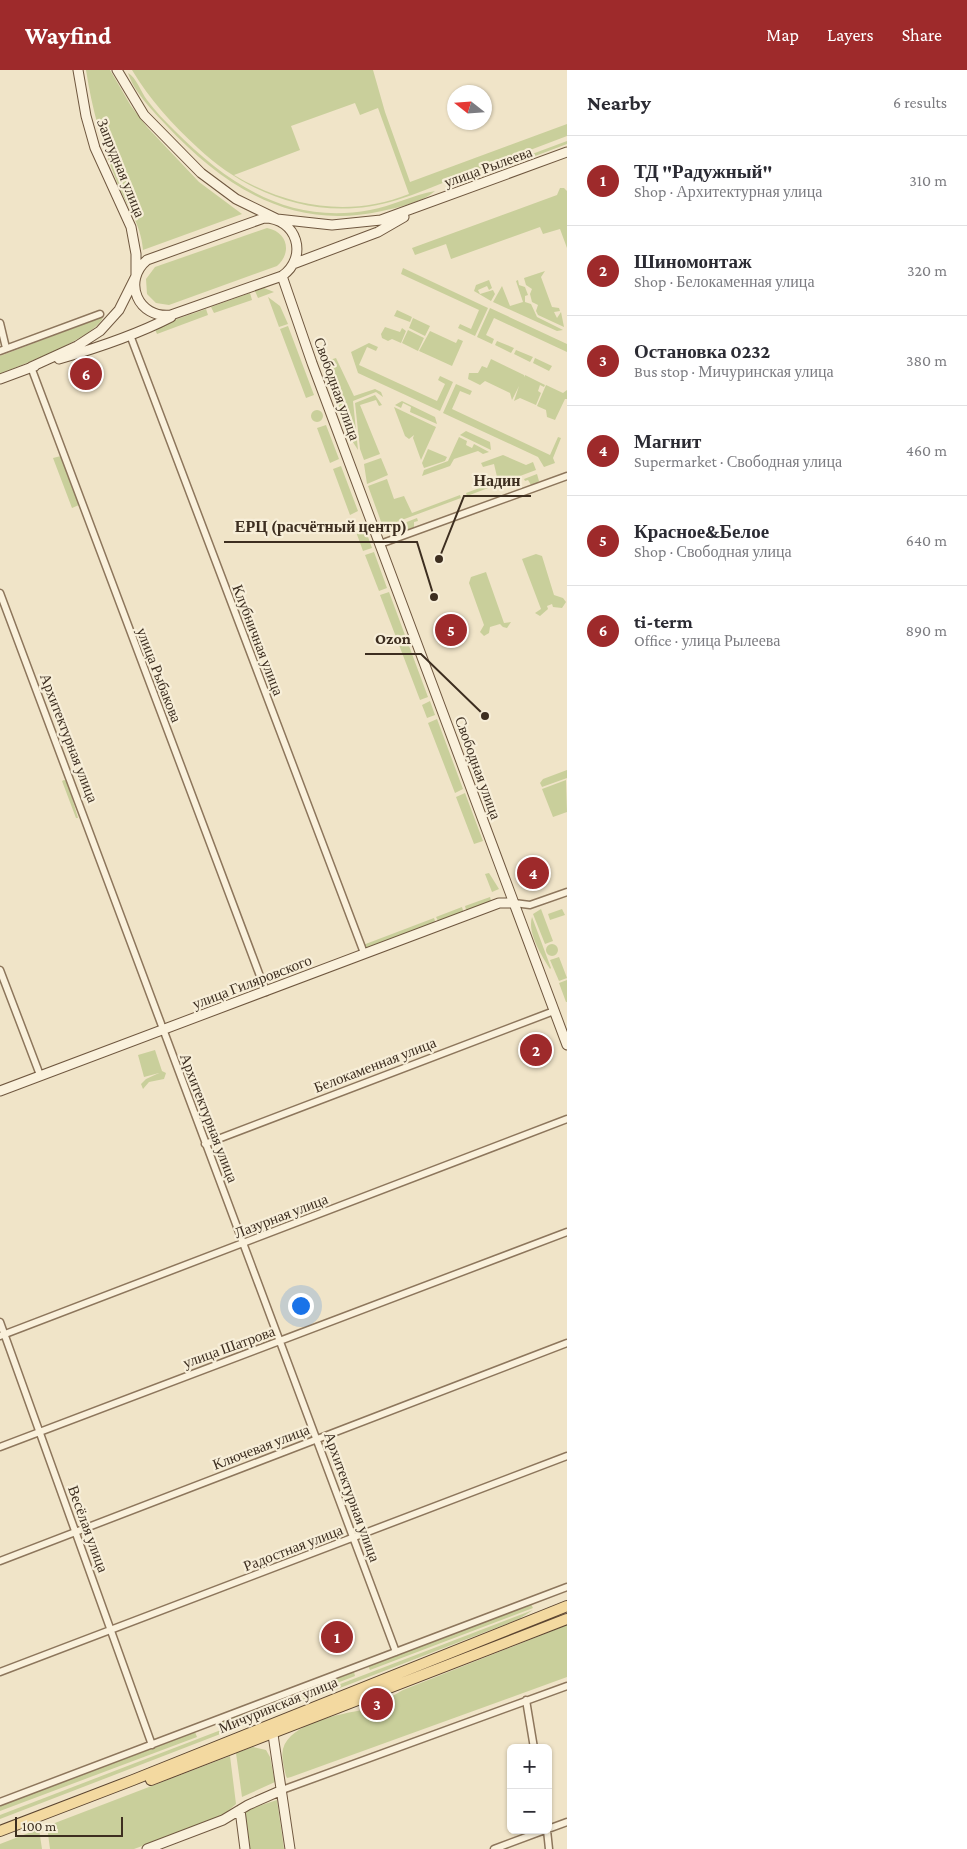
<!DOCTYPE html>
<meta charset="utf-8">
<style>
:root{--surface:#fff;--page:#f2f2f3;--text:#2b2b33;--muted:#7c7c81;--line:#e1e1e2;--accent:#9e2a2b}
body{margin:0;font-family:"Crimson Pro",serif;background:var(--page);color:var(--text)}
.controls{position:absolute;right:15px;bottom:15px;display:grid;overflow:hidden;border-radius:8px;box-shadow:0 1px 4px #0004}
.controls button{width:45px;height:45px;display:grid;place-items:center;padding:0;border:0;border-bottom:1px solid var(--line);background:var(--surface);color:var(--text);font:25px sans-serif}
.compass{position:absolute;left:447px;top:15px;width:45px;height:45px;border-radius:50%;background:var(--surface);box-shadow:0 1px 4px #0004;rotate:287deg}
.scale{position:absolute;left:15px;bottom:12px;width:108px;box-sizing:border-box;padding-left:5px;border:2px solid #3d2e20;border-top:0;font-size:14px;line-height:18px;white-space:nowrap;color:#3d2e20;-webkit-text-stroke:4px #f7eed8;paint-order:stroke}
.you{position:absolute;left:300px;top:1235px;width:18px;height:18px;margin:-12px;border:4px solid #fff;border-radius:50%;background:#1a73e8;box-shadow:0 0 0 8px #1a73e833}
.badge{display:grid;place-items:center;width:32px;height:32px;border-radius:50%;background:var(--accent);color:#fff;font-size:16px;font-weight:700}
.pin{position:absolute;translate:-50% -50%;border:2px solid #fff;box-shadow:0 1px 5px #0006}
.list{margin:0;padding:0;list-style:none}
h2{display:flex;justify-content:space-between;align-items:center;height:65px;margin:0;padding:0 20px;font-size:21px}
h2 small{font-size:16px;font-weight:400;color:var(--muted)}
.list li{display:grid;grid-template-columns:32px 1fr auto;gap:15px;align-items:center;box-sizing:border-box;height:90px;padding:0 20px;border-top:1px solid var(--line)}
.list b{display:block;font-size:19px;white-space:nowrap}
.list p{margin:0;font-size:16px;white-space:nowrap;color:var(--muted)}
.list em{font-size:16px;font-style:normal;color:var(--muted)}
.map{position:relative;flex:none;width:567px;height:1779px;overflow:hidden}
header{display:flex;align-items:center;gap:30px;box-sizing:border-box;height:70px;padding:0 25px;background:var(--accent);color:#fff}
header strong{font-size:24px}
nav{display:flex;gap:28px;margin-inline-start:auto;font-size:18px}
main{display:flex}
aside{flex:1;background:var(--surface)}
.map>svg:first-child{display:block}
.green{fill:#c9cf9b;fill-rule:evenodd}
.lines{fill:none;stroke-linecap:round;stroke-linejoin:round}
.street-casing{stroke:#8d765c;stroke-width:9}
.secondary-casing{stroke:#6f573f;stroke-width:11}
.primary-casing{stroke:#5b4430;stroke-width:12}
.street{stroke:#faf1dc;stroke-width:6}
.secondary{stroke:#faf1dc;stroke-width:9}
.primary{stroke:#f3d9a0;stroke-width:10}
.labels{text-anchor:middle;stroke-width:4.5;stroke-linejoin:round;paint-order:stroke}
.street-label{font-size:15px;fill:#3d2e20;stroke:#f7eed8}
.leader{fill:none;stroke:#3d2e20;stroke-width:2}
.callout-dot{fill:#3d2e20;stroke:#f7eed8;stroke-width:2}
.callout-label{font-size:16px;text-anchor:middle;font-weight:bold;fill:#3d2e20;stroke:#f7eed8;stroke-width:4.5;stroke-linejoin:round;paint-order:stroke}
</style>
<header>
<strong>Wayfind</strong>
<nav><a>Map</a><a>Layers</a><a>Share</a></nav>
</header>
<main>
<div class="map">
<svg width="567" height="1779" viewBox="0 0 567 1779">
<rect width="100%" height="100%" fill="#f0e4c8"/>
<path class="green" d="M86,0h24l21,36 16,21 52,55 43,32 -99,36c-2,-27 -17,-45 -26,-68 -15,-37 -25,-73 -31,-112z
M132,0h241l12,42 25,70 157,-58v12c-37,14 -73,28 -110,41 -20,8 -40,17 -60,23 -72,23 -146,-2 -199,-52 -26,-24 -48,-48 -66,-78zM355,33l5,12 18,-7 31,86c-59,24 -122,13 -175,-19l66,-25 -9,-24z
M128,3c8,4 13,19 19,27 8,11 18,21 28,31 54,54 114,94 195,79 22,-4 43,-15 65,-19 -14,12 -36,16 -53,20 -90,20 -157,-23 -216,-86 -13,-14 -32,-33 -38,-52z
M567,71v3l-90,34 -1,-3z
M560,118h4l3,3v57l-7,-19 -17,5 -3,-7 -89,32 -5,-15 -31,11 -3,-7 145,-53z
M267,158c21,4 25,25 10,38l-108,39 -13,-2 -9,-9 -1,-15 9,-12z
M403,198l85,40 -13,28 -17,-8 2,-4 11,5 8,-19 -78,-36z
M545,201l-4,6 11,30 7,1 1,3 -6,1 3,6 4,-6 3,15 -26,-12 -2,-4 2,-6 -6,-3 -2,-8 2,-5 -6,-4 -2,-7z
M489,210l3,8 -3,2 -2,-4 -9,4 2,4 13,-4 2,4 -4,7 -17,-10 2,-6z
M518,210l1,5 6,2 3,8 -3,1v6l6,2 6,13 26,13 -6,1 -64,-29 9,-16 8,20 13,-4 -7,-21z
M264,218l10,4 -16,6 -3,-7z
M250,223l2,7 -38,13 -3,-6z
M268,227l12,9 8,18 -9,3z
M490,238l77,36v8l-73,-34 -8,17 8,4 -2,5 -15,-7z
M206,239l2,6 -51,19 -3,-7z
M397,240l15,7 -2,5 -16,-6z
M103,247c-6,20 -82,48 -103,57v-18z
M413,248l17,8 -5,10 -16,-8z
M288,256l26,69 -8,3 -26,-69z
M385,257l15,5 2,-4 4,3 -5,12 -9,-4 -4,2 -6,-3 -1,-4z
M408,260l16,8 -6,13 -16,-8z
M430,261l26,12 2,-4 5,2 -11,25 -33,-15z
M497,271l17,7 -3,5 -16,-8z
M369,273l9,4 -2,4 -9,-4 -8,18 78,36 8,-17 -7,-4 2,-4 13,6 -13,29 -82,-38 -7,-21z
M516,280l17,7 -3,5 -16,-8z
M336,288l18,38 21,-7 6,3 2,5 -7,-5 -23,9 5,49 -9,-14 -26,-68 3,-7z
M535,288l17,8 -3,5 -16,-8z
M491,289l33,16v2l1,-2 20,10 -1,2 -4,-2 -2,6 3,2 -5,12 -16,-7 -6,3 5,-15 -7,14 -2,-7 -25,-12 -5,4 -12,-6 1,-6h9l4,-7 5,2z
M456,314l16,7 -2,4 -10,-4 -8,18 98,46 8,-18 3,1 -8,20 2,5 -11,4 -6,-10 -95,-44z
M546,315l17,8 4,-3v9h-2l-10,21 -8,-3 -1,-7 -9,-4z
M375,325l7,10 -3,1 -3,-6 -16,5 20,49 -16,6 -4,-11 -5,-46z
M402,331l33,16 2,7 -27,-12 1,-5 -8,-4 -2,5 -6,-3z
M394,337l42,20 -15,33 -8,-22 1,-3 -5,4 -4,-3z
M311 346a6 6 0 1 1 12 0a6 6 0 1 1-12 0Z
M326,355l13,34 -9,4 -13,-35z
M466,361l24,11 1,8 -31,-15z
M459,367l8,4 -1,4 6,3 2,-4 15,8 -6,2 -5,-3 -24,8 -4,7 -28,10 2,-6 24,-9z
M428,379l19,8 -2,4 -21,7 -2,-5z
M503,385l23,10 7,-3 3,8 -69,26 -1,-3 32,-12 -4,-17 -11,3 -2,-4z
M61,386l18,49 -7,3 -19,-50z
M381,388l7,17 -21,9 -3,-20z
M341,396l17,45 -8,4 -17,-46z
M537,404l2,7 -3,3 -5,1 -3,-5 -3,1 -1,-2z
M387,409l7,20 10,-3 8,17 48,-18 1,3 -78,29 -15,-41z
M417,448l1,3 -4,1v6l-13,4 -2,-7z
M364,456l8,22 -9,3 -8,-22z
M374,482l13,36 -8,3 -14,-36z
M536,484l6,2 12,39 9,3 3,4 -4,6 -9,-1 -1,-3 -5,2 1,3 -8,7 -5,-3 6,-4 -19,-50z
M486,502l18,51 7,-1 -4,6 -4,-1 -3,-3 -10,3 -1,6 -5,3 -4,-4 4,-7 -15,-42 2,-6z
M389,522l39,105 -8,3 -40,-105z
M430,631l5,14 -8,3 -5,-13z
M437,649l26,70 -8,4 -27,-70z
M567,700v8l-25,9 -2,-4 3,-4z
M64,710l3,1 11,37h-2l-14,-37z
M566,710l1,32 -14,5 -11,-28z
M465,723l18,48 -9,3 -18,-47z
M489,803l10,16 -7,3 -7,-18z
M490,827l2,7 -25,9 -2,-7z
M462,837l2,7 -25,9 -3,-6z
M541,839l12,32 -8,3 -12,-30z
M562,839l3,6 -15,5 -2,-6z
M532,847l19,51 -1,1c-8,-13 -23,-36 -18,-52z
M434,848l2,6 -68,24 -5,-3z
M546 880a6 6 0 1 1 12 0a6 6 0 1 1-12 0Z
M559,887l8,21 -8,3 -9,-21z
M567,910v22h-1l-7,-19z
M155,980l7,21 4,2 -2,6 -15,3 -6,7 -2,-5 5,-5 13,-6 -15,4 -6,-22z
M531,1534l2,4 -163,62 -2,-4z
M533,1540l-14,9 -519,200v-4z
M567,1555v52l-276,100 -4,1 -1,-2c-2,-8 -5,-19 -3,-27 7,-26 57,-35 80,-39l1,4 21,-7 -1,-6 19,-11z
M354,1602l1,4 -136,53 -2,-5z
M195,1662l2,5 -197,74v-6z
M253,1677l13,3 4,7 5,25 -33,15 -6,-44z
M230,1686l6,48 -15,13 -87,32h-84l-3,-23z
M277,1730l7,49h-36l-5,-38z
M39,1759l3,20h-42v-5z"/>
<g class="lines">
<g class="street-casing">
<path id="street" d="M0,253l6,25
M130,265l234,618
M0,281l100,-37
M31,297l235,625
M380,474l187,-68
M0,523l396,1059
M514,833l16,2 37,-13
M0,900l40,105
M205,1074l349,-133
M0,1252l152,423
M0,1266l567,-217
M0,1377l567,-215
M0,1491l567,-218
M0,1602l567,-216
M526,1630l8,48
M282,1720l285,-104
M0,1732l567,-215
M548,1759l19,-7
M547,1760l2,19
M494,1779l51,-19"/>
</g>
<g class="secondary-casing">
<path id="secondary" d="M117,0l27,45 57,58 35,26 41,20 55,6 49,-5 186,-68
M264,148c33,0 45,39 18,58l-111,39c-33,4 -49,-34 -24,-55z
M293,194l85,-32 26,-15
M282,206l30,87 255,682
M59,289c38,-11 77,-24 112,-42
M31,297l46,-21 23,-15 19,-21 17,-34v-22l-5,-27 -36,-79 -9,-32 -8,-46
M0,309l35,-13
M0,1021l499,-188h15
M272,1658l18,121
M240,1740l5,39
M147,1779l76,-29 25,-15 34,-15"/>
</g>
<g class="primary-casing">
<path id="primary" d="M151,1710l416,-161
M0,1761l133,-51 434,-174"/>
</g>
<use href="#street" class="street"/>
<use href="#secondary" class="secondary"/>
<use href="#primary" class="primary"/>
</g>
<g class="labels">
<g class="street-label">
<text transform="translate(488 97) rotate(-20)" y="5">улица Рылеева</text>
<text transform="translate(121 98) rotate(68)" y="5">Запрудная улица</text>
<text transform="translate(337 319) rotate(70)" y="5">Свободная улица</text>
<text transform="translate(258 570) rotate(69)" y="5">Клубничная улица</text>
<text transform="translate(159 605) rotate(69)" y="5">улица Рыбакова</text>
<text transform="translate(69 668) rotate(69)" y="5">Архитектурная улица</text>
<text transform="translate(478 698) rotate(70)" y="5">Свободная улица</text>
<text transform="translate(252 912) rotate(-21)" y="5">улица Гиляровского</text>
<text transform="translate(375 995) rotate(-21)" y="5">Белокаменная улица</text>
<text transform="translate(209 1048) rotate(69)" y="5">Архитектурная улица</text>
<text transform="translate(281 1146) rotate(-21)" y="5">Лазурная улица</text>
<text transform="translate(229 1277) rotate(-20)" y="5">улица Шатрова</text>
<text transform="translate(261 1377) rotate(-21)" y="5">Ключевая улица</text>
<text transform="translate(352 1427) rotate(70)" y="5">Архитектурная улица</text>
<text transform="translate(88 1459) rotate(70)" y="5">Весёлая улица</text>
<text transform="translate(293 1478) rotate(-21)" y="5">Радостная улица</text>
<text transform="translate(278 1635) rotate(-22)" y="5">Мичуринская улица</text>
</g>
</g>
<path class="leader" d="M439 489L464 426H531M434 527L417 472H224M485 646L421 584H365"/>
<g class="callout-dot">
<circle cx="439" cy="489" r="5"/>
<circle cx="434" cy="527" r="5"/>
<circle cx="485" cy="646" r="5"/>
</g>
<g class="callout-label">
<text x="497" y="416">Надин</text>
<text x="321" y="462">ЕРЦ (расчётный центр)</text>
<text x="393" y="574">Ozon</text>
</g>
</svg>
<div class="controls">
<button>+</button>
<button>−</button>
</div>
<svg class="compass" viewBox="-18 -18 36 36"><path d="M0-13l5 13h-10z" fill="#e53935"/><path d="M0 13l5-13h-10z" fill="#7c7c81"/></svg>
<div class="scale">100 m</div>
<div class="you"></div>
<div class="pin badge" style="left:337px;top:1567px">1</div>
<div class="pin badge" style="left:536px;top:980px">2</div>
<div class="pin badge" style="left:377px;top:1634px">3</div>
<div class="pin badge" style="left:533px;top:803px">4</div>
<div class="pin badge" style="left:451px;top:560px">5</div>
<div class="pin badge" style="left:86px;top:304px">6</div>
</div>
<aside>
<h2>Nearby<small>6 results</small></h2>
<ul class="list">
<li><span class="badge">1</span><div><b>ТД &quot;Радужный&quot;</b><p>Shop · Архитектурная улица</p></div><em>310 m</em></li>
<li><span class="badge">2</span><div><b>Шиномонтаж</b><p>Shop · Белокаменная улица</p></div><em>320 m</em></li>
<li><span class="badge">3</span><div><b>Остановка 0232</b><p>Bus stop · Мичуринская улица</p></div><em>380 m</em></li>
<li><span class="badge">4</span><div><b>Магнит</b><p>Supermarket · Свободная улица</p></div><em>460 m</em></li>
<li><span class="badge">5</span><div><b>Красное&amp;Белое</b><p>Shop · Свободная улица</p></div><em>640 m</em></li>
<li><span class="badge">6</span><div><b>ti-term</b><p>Office · улица Рылеева</p></div><em>890 m</em></li>
</ul>
</aside>
</main>
